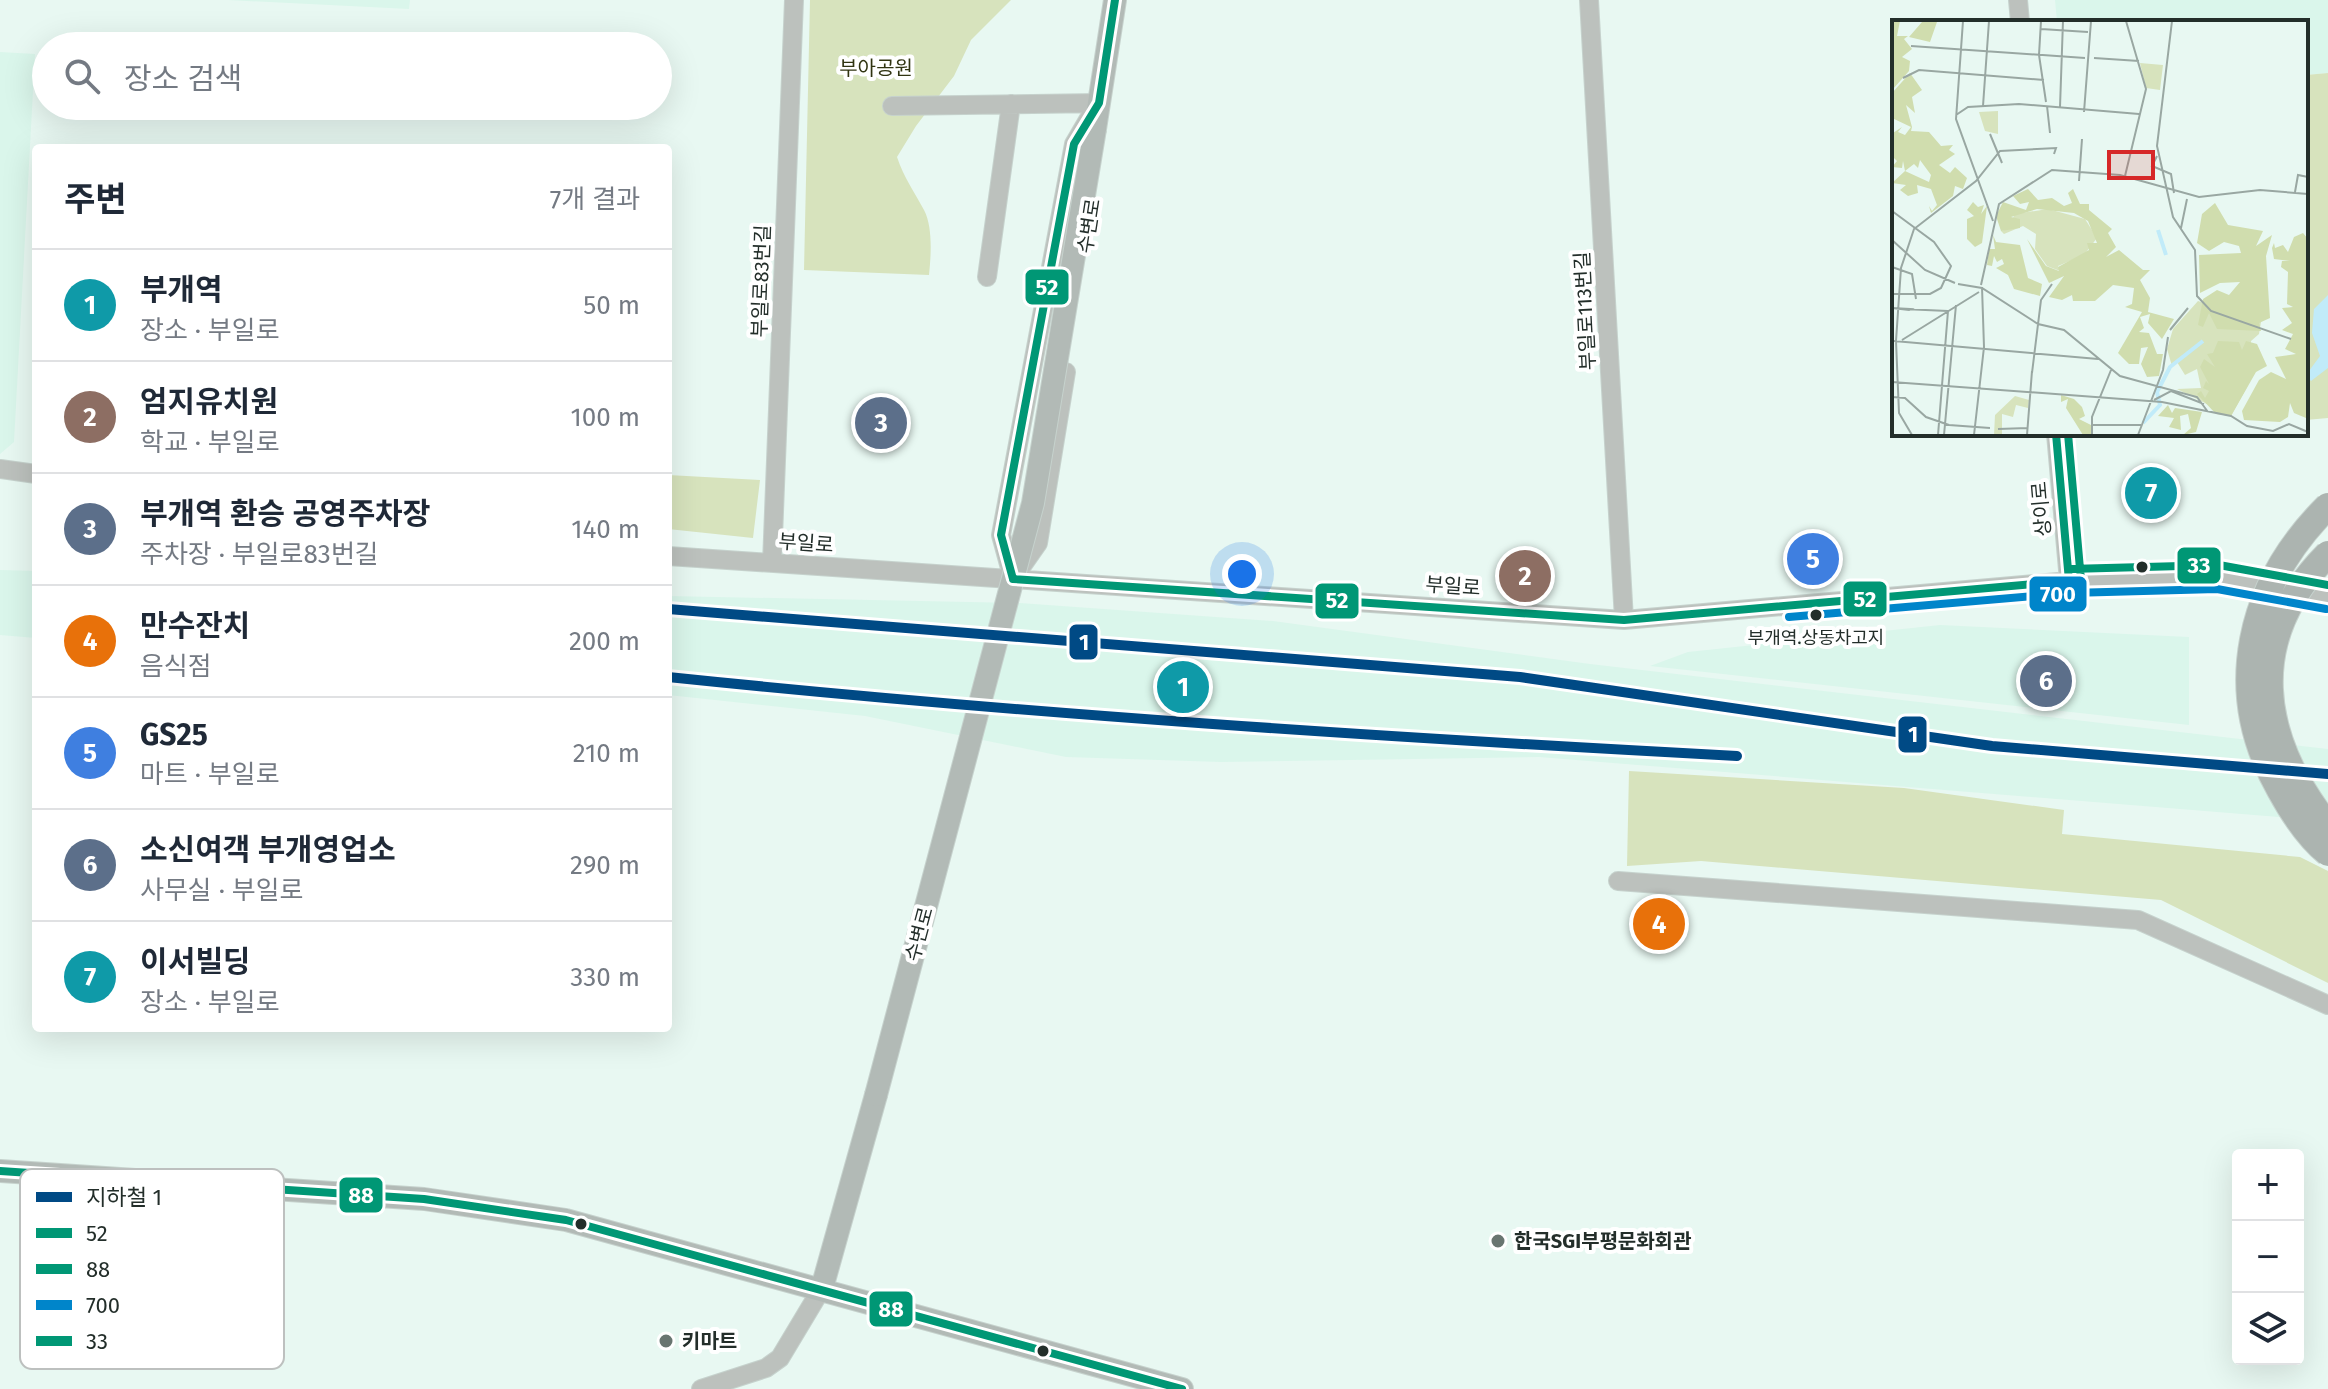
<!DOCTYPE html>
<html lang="ko">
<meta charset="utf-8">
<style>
:root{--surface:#fff;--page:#f2f2f3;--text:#1f2937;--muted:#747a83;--line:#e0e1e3;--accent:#687570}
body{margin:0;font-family:"Fira Sans","Noto Sans KR",sans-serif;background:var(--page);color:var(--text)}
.controls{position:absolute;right:24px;bottom:24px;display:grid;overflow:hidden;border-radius:8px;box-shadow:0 8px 32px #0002}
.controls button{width:72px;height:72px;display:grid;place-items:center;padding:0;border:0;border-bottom:2px solid var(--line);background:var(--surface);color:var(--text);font:40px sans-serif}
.you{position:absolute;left:1242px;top:574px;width:28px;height:28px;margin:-20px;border:6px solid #fff;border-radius:50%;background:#1a73e8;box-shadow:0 0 0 12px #1a73e833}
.badge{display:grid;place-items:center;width:52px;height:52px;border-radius:50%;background:var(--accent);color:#fff;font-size:26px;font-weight:700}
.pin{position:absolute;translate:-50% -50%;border:4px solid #fff;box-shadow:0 2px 8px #0006}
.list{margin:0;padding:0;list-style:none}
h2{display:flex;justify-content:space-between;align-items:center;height:104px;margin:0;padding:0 32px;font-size:34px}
h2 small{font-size:26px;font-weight:400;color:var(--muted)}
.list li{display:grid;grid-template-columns:52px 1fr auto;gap:24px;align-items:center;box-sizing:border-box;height:112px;padding:0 32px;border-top:2px solid var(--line)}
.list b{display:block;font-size:30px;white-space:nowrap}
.list p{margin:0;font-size:26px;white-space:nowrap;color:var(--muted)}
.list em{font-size:26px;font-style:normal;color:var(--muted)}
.icon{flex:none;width:44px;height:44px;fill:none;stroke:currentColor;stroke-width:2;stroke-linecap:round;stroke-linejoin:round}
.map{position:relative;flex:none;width:2328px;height:1389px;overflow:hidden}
.search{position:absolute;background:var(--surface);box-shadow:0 8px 32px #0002;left:32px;top:32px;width:640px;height:88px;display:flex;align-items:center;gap:20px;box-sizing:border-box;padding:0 28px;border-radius:44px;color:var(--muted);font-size:30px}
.panel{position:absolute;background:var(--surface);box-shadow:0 8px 32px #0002;left:32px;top:144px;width:640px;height:888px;border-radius:8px}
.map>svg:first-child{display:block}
.built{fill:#daf6eb}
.green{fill:#d7e3bd}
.water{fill:#c1ebf9}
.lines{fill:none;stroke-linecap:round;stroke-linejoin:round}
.minor-casing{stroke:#c6d2cd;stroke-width:20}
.major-casing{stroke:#c6d2cd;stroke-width:24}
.minor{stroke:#bcc1bd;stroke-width:18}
.major{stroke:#b2bab6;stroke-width:22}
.major-bridge-casing{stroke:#c6d2cd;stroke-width:24;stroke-linecap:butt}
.highway-bridge-casing{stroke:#c6d2cd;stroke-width:28;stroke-linecap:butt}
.major-bridge{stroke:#b2bab6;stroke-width:22}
.highway-bridge{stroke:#acb4b0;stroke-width:26}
.bus-1-casing{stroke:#fff;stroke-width:14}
.bus-2-casing{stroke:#fff;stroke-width:14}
.bus-3-casing{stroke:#fff;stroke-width:14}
.bus-4-casing{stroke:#fff;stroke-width:14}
.bus-1{stroke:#009775;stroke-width:8}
.bus-2{stroke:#009775;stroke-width:8}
.bus-3{stroke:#0085ca;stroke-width:8}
.bus-4{stroke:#009775;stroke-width:8}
.metro-1-casing{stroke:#fff;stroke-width:16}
.metro-1{stroke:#004a85;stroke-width:10}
.bus-dot{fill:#232e2a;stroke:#fff;stroke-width:3}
.poi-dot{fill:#687570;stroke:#fff;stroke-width:3}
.labels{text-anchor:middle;stroke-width:8;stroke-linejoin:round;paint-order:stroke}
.bus-label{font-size:18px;fill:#232e2a;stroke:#fff}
.park-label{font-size:20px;fill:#303411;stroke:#fff}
.street-label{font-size:20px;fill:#232e2a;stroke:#fff}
.poi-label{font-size:20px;font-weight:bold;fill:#232e2a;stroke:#fff;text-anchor:start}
.inset-river{fill:none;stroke:#c1ebf9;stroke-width:4}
.inset-road{fill:none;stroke:#99a7a2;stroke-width:2}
.view{fill:#d62828;fill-opacity:0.15;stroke:#d62828;stroke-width:4}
.inset-edge{fill:none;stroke:#232e2a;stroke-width:4}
.key{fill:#fff;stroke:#bdc0bf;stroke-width:2}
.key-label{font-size:22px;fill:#232e2a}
.line-badge{stroke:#fff;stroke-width:3}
.badge-label{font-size:22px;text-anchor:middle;font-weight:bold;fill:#fff}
</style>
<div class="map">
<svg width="2328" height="1389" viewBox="0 0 2328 1389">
<rect width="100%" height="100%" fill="#e8f8f2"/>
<path class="built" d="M228,0h182l-1,9z
M2055,0h273v73l-22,2v-53h-249z
M0,52l35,2 -21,388 -14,12z
M0,570l36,1v67l-36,-3z
M668,596l352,7 253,18 317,43 738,85v72l-789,-64 -318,5 -155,-5 -201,-41 -197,-21z
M1940,625l249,12v88l-539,-59 38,-14z"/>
<path class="green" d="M810,0h201l-40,40 -17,36 -38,50 -19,31c7,21 17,34 27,53 9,17 7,46 5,65l-125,-5z
M2328,73v345l-22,2v-345z
M668,475l92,5 -7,58 -85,-9z
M1629,771l275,17 160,22 -2,24 238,23 28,14v112l-167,-83 -460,-39 -74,5z"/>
<path class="water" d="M2328,295v73l-17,13 -5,-6 14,-19 -8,-23 2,-24z"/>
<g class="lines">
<g class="minor-casing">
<path id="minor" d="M1589,0l35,620
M2018,0l2,22
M892,106l207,-3
M987,277l24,-173
M2056,434l13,147
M0,469l36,5
M668,556l956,64 445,-39 149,-4 110,20
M772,563l22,-563
M1017,573l21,-30 28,-171
M1013,579l-12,-44 73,-391 21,-36
M1618,881l520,39 190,85
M701,1389l65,-21 14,-10 42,-70"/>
</g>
<g class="major-casing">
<path id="major" d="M1095,129l20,-129
M0,1171l424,28 142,21 616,169
M822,1288l54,-193"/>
</g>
<use href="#minor" class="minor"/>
<use href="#major" class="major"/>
<g class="major-bridge-casing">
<path id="major-bridge" d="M876,1095l157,-592 62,-374"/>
</g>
<g class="highway-bridge-casing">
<path id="highway-bridge" d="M2328,506c-79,78 -105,184 -48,284 12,22 27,46 48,63
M2328,554c-85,85 -70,183 0,272"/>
</g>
<use href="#major-bridge" class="major-bridge"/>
<use href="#highway-bridge" class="highway-bridge"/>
<g class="bus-1-casing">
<path id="bus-1" d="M2056,434l13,147
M1013,579l611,41 445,-39
M1013,579l-12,-44 73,-391 25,-41 16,-103"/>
</g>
<g class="bus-2-casing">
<path id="bus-2" d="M0,1171l424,28 142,21 616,169"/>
</g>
<g class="bus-3-casing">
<path id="bus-3" d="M1789,617l281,-24 147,-4 109,20"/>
</g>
<g class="bus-4-casing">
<path id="bus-4" d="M2068,434l13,146
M2069,569l150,-4 109,20"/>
</g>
<use href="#bus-1" class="bus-1"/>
<use href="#bus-2" class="bus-2"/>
<use href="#bus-3" class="bus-3"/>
<use href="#bus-4" class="bus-4"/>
<g class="metro-1-casing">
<path id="metro-1" d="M668,609l852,68 472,69 336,28
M668,677c356,37 712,60 1069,79"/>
</g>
<use href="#metro-1" class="metro-1"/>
</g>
<g class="bus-dot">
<circle cx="2142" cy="567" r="7"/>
<circle cx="1816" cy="615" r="7"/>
<circle cx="581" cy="1224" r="7"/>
<circle cx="1043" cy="1351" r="7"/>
</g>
<g class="poi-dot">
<circle cx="1498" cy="1241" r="8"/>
<circle cx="666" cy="1341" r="8"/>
</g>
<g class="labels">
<g class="bus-label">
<text x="1816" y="644">부개역.상동차고지</text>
</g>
<g class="park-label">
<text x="876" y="75">부아공원</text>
</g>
<g class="street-label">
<text transform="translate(1089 226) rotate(-81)" y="7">수변로</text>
<text transform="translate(761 281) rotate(-88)" y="7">부일로83번길</text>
<text transform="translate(1585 311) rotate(-93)" y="7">부일로113번길</text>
<text transform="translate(2041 509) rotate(-95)" y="7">상이로</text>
<text transform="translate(806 543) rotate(4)" y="7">부일로</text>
<text transform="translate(1453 586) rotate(4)" y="7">부일로</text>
<text transform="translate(919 934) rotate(-75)" y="7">수변로</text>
</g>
<g class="poi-label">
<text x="1514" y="1248">한국SGI부평문화회관</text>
<text x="682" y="1348">키마트</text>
</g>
</g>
<g transform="translate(1892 20)">
<rect width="416" height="416" fill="#e8f8f2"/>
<path d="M248,43l23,2 -3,25 -14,-2zM106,91v23l-13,-3 -6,-19zM156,189l37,10 12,19 -13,17 -26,11 2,5 -13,-5 -12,-17 1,-15 -13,-8 -19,8 -3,-3 19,-6v-6l-8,1 3,-6zM306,281l63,21 -2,12 -8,7 -4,46 -16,29 -54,-27 24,-1 -4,-19 -12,6 -8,-13 -5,4 -5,-17 6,-20zM123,376l14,4 -1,8 -12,-3 -3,12 -11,-3v21h-8l1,-20z" fill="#d7e3bd"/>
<path d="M0,1h8l-3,15h11l-4,3 8,10 -10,8 8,4 -1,10 -16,18zM30,2h15l-7,20 -21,-5zM18,53l12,17 -10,7 3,16 -9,-8 6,22 -1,4 18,1 12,14 12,-1 -4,5 6,4 -16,11 11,8 5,-6 12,11 -4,11 -8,-3 -2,10 -22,17 -2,-7 3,5 5,-6 -6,-16 -14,-4 1,8 -10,3 -8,-6 6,-5 -14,-2 13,-12 24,11 2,-7 -11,-15 -2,8 -4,-4 -9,7 -2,-10 -1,7 -10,-1 5,-6 -5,-5 1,-23 9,-6 -4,5 7,3 6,-8 -19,-9v-25zM136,169l10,11 14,-2 12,8 8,-3 -4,-10 5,-4 7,15h9v6l23,19 -4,4 8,14 -10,10 13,-7 24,20h7l-10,10 10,18 -2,14 26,7 -12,20 -14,-16 2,-9 -10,3 4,11 -5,4 10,1 8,21h6l-4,22 -12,1 -6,-13 7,-17 -7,1 -2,16h-10l-11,-11 24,-41 -17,-5 7,-3 2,-16 -21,-3 -18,16h-22l-1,-6 -10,5 -13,-3 15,-21 -15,7 -22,-44 19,27 13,5 -1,-4 31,-17 -2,-7h10l-9,-22 -14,-8 -37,-4 -26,8 9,2v9l-19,3 -5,-15 7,-14 23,8 3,-8 -9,2 -7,-8zM81,182l5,5 6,-2 -3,9 6,-8 -5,37 -7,4 -8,-8v-20l7,-3 -7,-6zM323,183l13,22 35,6 -7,15 16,-11 -6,21 4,62 -11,5 2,8 -44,-2 -8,-16 -6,14 -5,-2 5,-26 14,-9 12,5 11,-13 -20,1 -20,10 -1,-38 42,-2 -2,-7 -15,-4 -15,9 -12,-8 5,-29zM411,213l5,6 -2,179 -12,-5 -4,-10 -2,14 -8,5 -36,-2 -2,-9 17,-31 12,-8 15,7 -11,-22 21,-3 -11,-5 8,-15 -11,-4 10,-7 -10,-15 11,-1 -6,-3 1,-32 -7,-5 1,-6h8l-16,-2 -2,-11 2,-5 1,5 8,-3 5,7 6,-15zM101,215l3,7 24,3 8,33 14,6 -2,12 -26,-7 -6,-14 -12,-7 8,-4 -2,-5 -5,3 -3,-6 -2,10 -5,-1 2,-16h6zM326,321l21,1 3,8 4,-9 11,3 10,22 -11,6 -25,44 -15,-2 -19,-20 4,-3 4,7 4,-7 -6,-3 3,-7 3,3 -9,-17 4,-8 11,8 -8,-13 6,-1zM169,375l13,4 8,8 3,9 -6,3 12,6v9l-8,1 -17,-27 2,-9 -7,3zM276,385l4,8 3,-5 27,4 -6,20 -13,3 8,-7 -3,-14 -8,2 1,14 -12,-3 5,-9 -16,-2z" fill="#d0ddae"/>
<path class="inset-river" d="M266,210l8,25M251,403l17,-18 -3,-13 13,-25 33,-26"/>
<path class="inset-road" d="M71,1l-7,98 37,102M149,1l-2,34 7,47M280,1l-15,125 16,71 22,33 2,46 14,15 80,28M149,9l47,3M19,26l174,12M202,38l45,3M11,58l16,-8 125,10M91,86l6,-85M155,86l3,27M168,87l3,-86M192,92l7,-91M64,95l12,-8 51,-3 120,10M98,114l12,29M265,136l-5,10 19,8 3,19M233,156l21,-87 -20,-68M187,161l3,-42M403,172l3,-17 10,2M0,191l42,31 17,24 -10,22 -11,6h-38M289,208l6,-29M0,220l33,30 30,13M0,247l20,7 4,25M66,264l24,4 56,36 26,6 56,46 77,21 11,15M89,265l18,-81 53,-34 68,5 79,22 61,-7 48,4M0,288l19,1 -2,1zM11,289l45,2M278,310l18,-22M10,320l77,-48M2,321l204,18M140,353l9,-73 11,-16M0,362l270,20 69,14 16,10 26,5 16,-7 19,8M0,377l13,1 21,19 23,8 41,3M262,380l17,-9 33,13M200,405h49M106,409l30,-1M20,415l-13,-22 -3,-72 5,-73 13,-39 62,-48 24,-30 56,-3 -2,6M46,415l10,-124M52,415l12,-130M82,415l10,-88 -2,-60M135,415l5,-64M200,415v-18l19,-47M246,415l25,-65 5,-33"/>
<path class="view" d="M217,132h44v26h-44z"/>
<rect width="416" height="416" class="inset-edge"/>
</g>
<rect x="20" y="1169" width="264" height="200" rx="12" class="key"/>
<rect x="36" y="1192" width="36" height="10" fill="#004a85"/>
<rect x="36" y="1228" width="36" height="10" fill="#009775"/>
<rect x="36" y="1264" width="36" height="10" fill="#009775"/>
<rect x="36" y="1300" width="36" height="10" fill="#0085ca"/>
<rect x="36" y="1336" width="36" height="10" fill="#009775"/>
<g class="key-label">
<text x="86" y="1205">지하철 1</text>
<text x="86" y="1241">52</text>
<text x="86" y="1277">88</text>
<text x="86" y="1313">700</text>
<text x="86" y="1349">33</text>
</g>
<g class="line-badge">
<rect x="1024" y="268" width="46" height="38" rx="8" fill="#009775"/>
<rect x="2176" y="546" width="46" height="39" rx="8" fill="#009775"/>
<rect x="2028" y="575" width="60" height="38" rx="8" fill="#0085ca"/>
<rect x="1842" y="580" width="46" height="38" rx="8" fill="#009775"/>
<rect x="1314" y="582" width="46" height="38" rx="8" fill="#009775"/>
<rect x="1068" y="623" width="31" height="38" rx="8" fill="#004a85"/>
<rect x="1897" y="715" width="31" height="39" rx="8" fill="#004a85"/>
<rect x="338" y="1176" width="46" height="38" rx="8" fill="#009775"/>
<rect x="868" y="1290" width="46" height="38" rx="8" fill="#009775"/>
</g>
<g class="badge-label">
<text x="1047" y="295">52</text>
<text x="2199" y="573">33</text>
<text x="2058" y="602">700</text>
<text x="1865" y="607">52</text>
<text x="1337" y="608">52</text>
<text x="1084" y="650">1</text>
<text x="1913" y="742">1</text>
<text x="361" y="1203">88</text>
<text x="891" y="1317">88</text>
</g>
</svg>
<div class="controls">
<button>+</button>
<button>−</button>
<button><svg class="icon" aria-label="layers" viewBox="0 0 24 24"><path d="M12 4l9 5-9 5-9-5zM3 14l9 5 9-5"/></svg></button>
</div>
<div class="you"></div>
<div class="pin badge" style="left:1183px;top:687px;background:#0f9aa8">1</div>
<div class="pin badge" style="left:1525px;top:576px;background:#8d6e63">2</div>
<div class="pin badge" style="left:881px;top:423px;background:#5c6f8a">3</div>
<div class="pin badge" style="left:1659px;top:924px;background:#e8710a">4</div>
<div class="pin badge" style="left:1813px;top:559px;background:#3f7fe0">5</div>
<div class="pin badge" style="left:2046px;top:681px;background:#5c6f8a">6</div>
<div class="pin badge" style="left:2151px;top:493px;background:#0f9aa8">7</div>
<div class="search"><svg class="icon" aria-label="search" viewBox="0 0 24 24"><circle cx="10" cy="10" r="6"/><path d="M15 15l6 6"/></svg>장소 검색</div>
<section class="panel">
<h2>주변<small>7개 결과</small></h2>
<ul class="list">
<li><span class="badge" style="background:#0f9aa8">1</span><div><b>부개역</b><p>장소 · 부일로</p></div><em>50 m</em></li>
<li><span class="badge" style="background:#8d6e63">2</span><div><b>엄지유치원</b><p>학교 · 부일로</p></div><em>100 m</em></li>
<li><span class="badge" style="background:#5c6f8a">3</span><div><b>부개역 환승 공영주차장</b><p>주차장 · 부일로83번길</p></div><em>140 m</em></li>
<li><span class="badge" style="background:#e8710a">4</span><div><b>만수잔치</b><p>음식점</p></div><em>200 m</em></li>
<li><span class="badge" style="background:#3f7fe0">5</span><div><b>GS25</b><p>마트 · 부일로</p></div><em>210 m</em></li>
<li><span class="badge" style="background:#5c6f8a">6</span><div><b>소신여객 부개영업소</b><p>사무실 · 부일로</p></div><em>290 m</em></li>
<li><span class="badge" style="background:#0f9aa8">7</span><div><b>이서빌딩</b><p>장소 · 부일로</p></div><em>330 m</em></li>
</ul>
</section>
</div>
